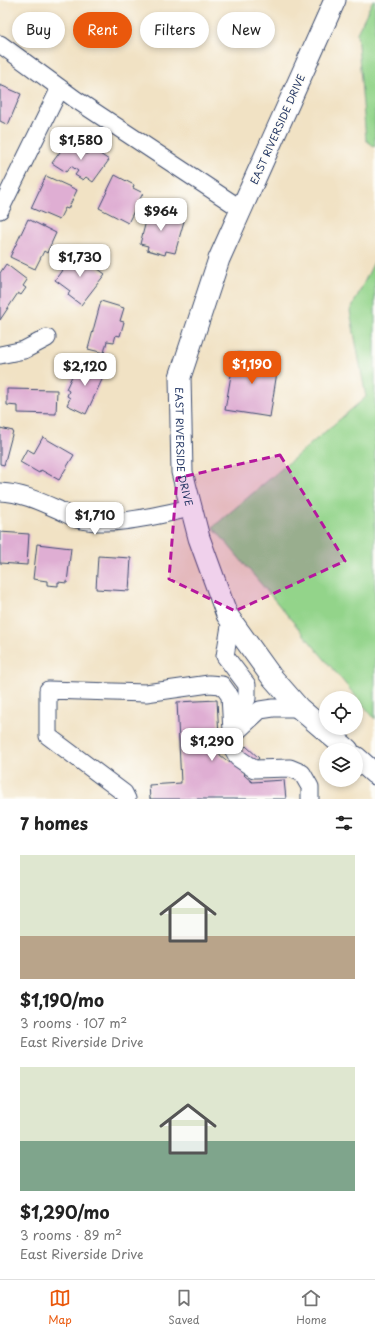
<!DOCTYPE html>
<html lang="en">
<head>
<meta charset="utf-8">
<style>
	body { margin:0; font-family:"Playpen Sans",sans-serif; background:#f2f2f2; color:#222; height:100vh; display:flex; flex-direction:column; font-size:15px; white-space:nowrap }
	* { box-sizing:border-box; margin:0 }
	p { font-size:13px; color:#767676 }
	.icon { flex:none; width:22px; height:22px; fill:none; stroke:currentColor; stroke-width:2; stroke-linecap:round; stroke-linejoin:round }
	.map { position:relative; height:799px; overflow:hidden }
	.panel { display:flex; flex-direction:column; background:#fff; flex:1 }
	.panel>* { flex:none }
	.banner { position:absolute; left:12px; top:12px; width:351px; height:36px; display:flex; gap:8px }
	.tools { position:absolute; left:319px; top:691px; display:grid; gap:8px }
	.tools a { display:grid; place-items:center; width:44px; height:44px; border-radius:50%; background:#fff; box-shadow:0 2px 6px #0003; font-size:20px }
	.price { position:absolute; translate:-50% -34px; padding:0 9px; border-radius:8px; background:#fff; color:#222; font-size:13px; line-height:26px; filter:drop-shadow(0 1px 2px #0008) }
	.price::after { content:''; position:absolute; left:50%; top:24px; width:12px; height:9px; margin-left:-6px; background:inherit; clip-path:polygon(0 0,100% 0,50% 100%) }
	.price.selected { background:#ea580c; color:#fff }
	ul { padding:0; list-style:none }
	li { display:grid; align-content:center; gap:8px; height:212px; padding:0 20px }
	li span { display:grid; place-items:center; height:124px; border-radius:0px; color:#555 }
	li>.icon { margin-inline-start:auto }
	span .icon { width:72px; height:72px; fill:#fffc; stroke-width:1 }
	li b { font-size:17px }
	h2 { display:flex; justify-content:space-between; align-items:center; height:48px; padding:0 20px; font-size:17px }
	.chip { padding:0 14px; border-radius:18px; background:#fff; box-shadow:0 2px 6px #0003; font-size:14px; line-height:36px }
	.chip.selected { background:#ea580c; color:#fff }
	.tab-bar { display:flex; justify-content:space-around; align-items:center; height:56px; border-top:1px solid #e0e0e0; background:#fff; font-size:11px; color:#767676 }
	.tab-bar a { display:grid; justify-items:center; gap:2px }
	.tab-bar .selected { color:#ea580c }
	.map>svg:first-child { display:block }
	.green { fill:#93d48a; stroke:#578274 }
	.building { fill:#dfaed3 }
	.lines { fill:none; stroke-linecap:round; stroke-linejoin:round }
	.minor-casing { stroke:#3b4a6d; stroke-width:19 }
	.major-casing { stroke:#3b4a6d; stroke-width:23 }
	.minor { stroke:#fff; stroke-width:17 }
	.major { stroke:#fff; stroke-width:21 }
	.marked { fill:#b5179e; fill-opacity:0.2; stroke:#b5179e; stroke-width:3; stroke-dasharray:8 5; stroke-linejoin:round }
	.labels { text-anchor:middle; dominant-baseline:central; stroke-width:3; stroke-linejoin:round; paint-order:stroke }
	.street-label { font-size:10px; fill:#1b2f5e; stroke:#fdfcf7 }
</style>
</head>
<body>
<div class="map">
<svg width="375" height="799" viewBox="0 0 375 799">
	<rect width="100%" height="100%" fill="#fdfcf7"/>
	<filter id="ink" filterUnits="userSpaceOnUse"><feTurbulence type="fractalNoise" baseFrequency=".025" numOctaves="2"/><feDisplacementMap in="SourceGraphic" scale="8" xChannelSelector="R" yChannelSelector="G"/><feConvolveMatrix kernelMatrix="1 2 1 2 8 2 1 2 1" color-interpolation-filters="sRGB"/></filter>
	<filter id="wash" filterUnits="userSpaceOnUse"><feTurbulence type="fractalNoise" baseFrequency=".012" numOctaves="4" result="noise"/><feDisplacementMap in="SourceGraphic" scale="16" xChannelSelector="R" yChannelSelector="G"/><feGaussianBlur stdDeviation="0.9" result="paint"/><feColorMatrix in="noise" values="0 0 0 0 0 0 0 0 0 0 0 0 0 0 0 0 0 1.4 0 .05"/><feComposite in="paint" operator="in"/></filter>
	<g filter="url(#wash)">
		<rect width="100%" height="100%" fill="#f1e2c4"/>
		<path class="green" d="M373,0H375V147L366,140L357,33Z
			M375,260V719L213,527L366,397L350,311Z"/>
		<g id="blocks">
			<path class="building" d="M0,85L21,94L8,125L0,121Z
				M70,138L83,146L80,150L87,154L91,148L109,160L93,182L86,177L83,180L75,175L78,171L71,166L66,172L52,163Z
				M115,175L134,185L133,188L143,193L128,223L99,208Z
				M46,176L77,190L68,209L65,208L59,220L31,208Z
				M150,206L172,212L171,218L184,221L175,253L166,251L165,255L147,250L148,246L140,244Z
				M28,219L56,233L47,253L44,251L35,269L10,257Z
				M75,252L105,274L81,305L68,295L70,291L55,280Z
				M6,264L27,280L23,286L26,288L21,295L18,293L0,320V273Z
				M101,301L124,308L120,321L124,322L120,336L116,335L114,342L107,341L104,353L88,349Z
				M235,352L279,359L270,417L225,410Z
				M88,360L107,369L86,414L67,405L70,398L67,396L69,391L66,389L73,374L78,376L80,372L82,373Z
				M7,389L57,390L56,414L18,413V406L7,405Z
				M0,428L13,431L4,465L0,464Z
				M43,437L74,455L59,480L41,470L39,473L20,462L27,449L34,453Z
				M0,532L29,534L27,565L0,563Z
				M37,544L71,548L67,583L58,582V586L47,585V581L33,579Z
				M98,556L131,558L129,591L96,589Z
				M217,700L220,755L230,763L246,746L259,758L244,775L252,782L284,780L286,799H150L149,785L181,783L177,702Z"/>
		</g>
	</g>
	<g filter="url(#ink)">
		<use href="#blocks" fill-opacity="0" stroke="#3b4a6d" stroke-width="1"/>
		<g class="lines">
			<defs>
				<path id="minor" d="M0,44L75,99L241,209
					M0,210L60,88
					M0,355L24,350L47,338
					M0,492C22,493 39,501 59,510C65,513 72,517 78,519C111,528 158,515 191,508
					M231,620L225,656L247,685V699L231,714
					M233,735L260,710L273,708H299
					M127,799L124,793L48,736V690L146,693L209,684L222,685L230,696L233,749L238,758L254,769L290,768L302,773L310,787V799"/>
				<g id="major">
					<path id="s1" d="M335,0L219,259L180,377L182,472L199,538L227,615L271,676L299,708L348,750"/>
					<path d="M356,757L375,774"/>
				</g>
			</defs>
			<use href="#minor" class="minor-casing"/>
			<use href="#major" class="major-casing"/>
			<use href="#minor" class="minor"/>
			<use href="#major" class="major"/>
		</g>
	</g>
	<path class="marked" d="M280,455L345,561L235,611L169,579L177,478Z"/>
	<g class="labels">
		<g class="street-label">
			<text transform="translate(277 129) rotate(-66)">EAST RIVERSIDE DRIVE</text>
			<text stroke="none"><textPath href="#s1" startOffset="478">EAST RIVERSIDE DRIVE</textPath></text>
		</g>
	</g>
</svg>
<div class="tools">
<a><svg class="icon" aria-label="locate" viewBox="0 0 24 24"><circle cx="12" cy="12" r="6"/><path d="M12 2v4M12 18v4M2 12h4M18 12h4"/></svg></a>
<a><svg class="icon" aria-label="layers" viewBox="0 0 24 24"><path d="M12 4l9 5-9 5-9-5zM3 14l9 5 9-5"/></svg></a>
</div>
<b class="price" style="left:81px;top:161px">$1,580</b>
<b class="price" style="left:161px;top:232px">$964</b>
<b class="price" style="left:80px;top:278px">$1,730</b>
<b class="price selected" style="left:252px;top:385px">$1,190</b>
<b class="price" style="left:85px;top:387px">$2,120</b>
<b class="price" style="left:95px;top:536px">$1,710</b>
<b class="price" style="left:212px;top:762px">$1,290</b>
<div class="banner">
<a class="chip">Buy</a>
<a class="chip selected">Rent</a>
<a class="chip">Filters</a>
<a class="chip">New</a>
</div>
</div>
<section class="panel">
<h2>7 homes<svg class="icon" aria-label="filters" viewBox="0 0 24 24"><path d="M4 7h16M4 17h16"/><circle cx="9" cy="7" r="2"/><circle cx="15" cy="17" r="2"/></svg></h2>
<ul>
<li><span style="background:linear-gradient(#dfe7d0 65%,#b9a48a 0)"><svg class="icon" aria-label="home" viewBox="0 0 24 24"><path d="M3 11l9-7 9 7M6 9v11h12V9"/></svg></span><div><b>$1,190/mo</b><p>3 rooms · 107 m²</p><p>East Riverside Drive</p></div></li>
<li><span style="background:linear-gradient(#dfe7d0 60%,#7fa58c 0)"><svg class="icon" aria-label="home" viewBox="0 0 24 24"><path d="M3 11l9-7 9 7M6 9v11h12V9"/></svg></span><div><b>$1,290/mo</b><p>3 rooms · 89 m²</p><p>East Riverside Drive</p></div></li>
</ul>
</section>
<nav class="tab-bar">
<a class="selected"><svg class="icon" aria-label="map" viewBox="0 0 24 24"><path d="M3 6l6-2 6 2 6-2v14l-6 2-6-2-6 2zM9 4v14M15 6v14"/></svg>Map</a>
<a><svg class="icon" aria-label="saved" viewBox="0 0 24 24"><path d="M7 4h10v16l-5-4-5 4z"/></svg>Saved</a>
<a><svg class="icon" aria-label="home" viewBox="0 0 24 24"><path d="M3 11l9-7 9 7M6 9v11h12V9"/></svg>Home</a>
</nav>
</body>
</html>
